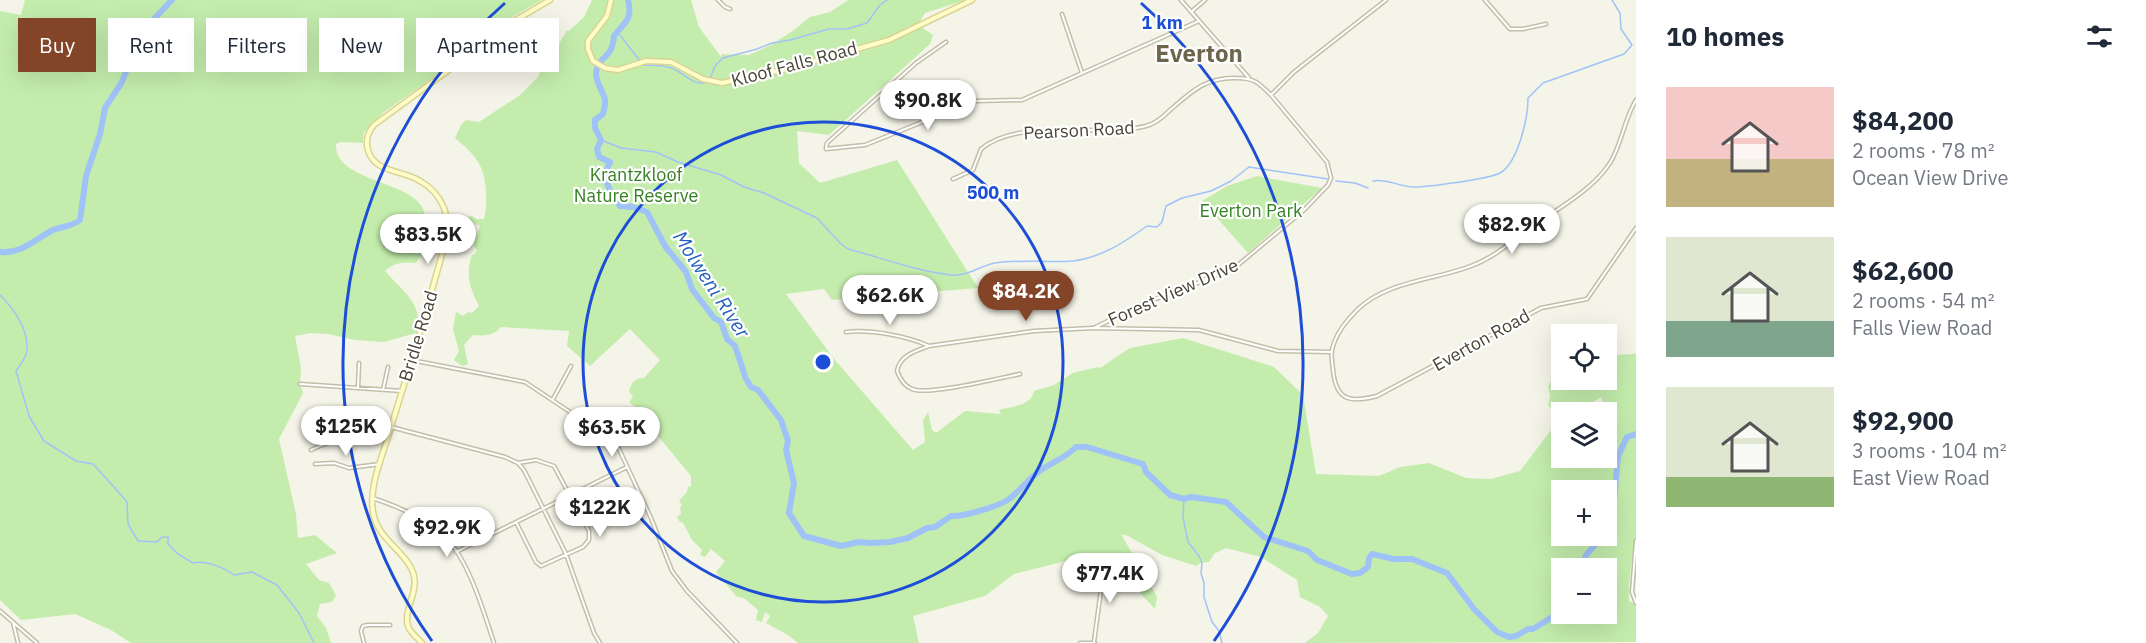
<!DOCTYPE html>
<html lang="en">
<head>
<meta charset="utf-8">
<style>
	body { margin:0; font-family:"IBM Plex Sans",sans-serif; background:#f2f2f3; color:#1f2937; height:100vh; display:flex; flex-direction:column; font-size:22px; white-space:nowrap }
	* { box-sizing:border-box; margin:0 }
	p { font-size:20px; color:#747a83 }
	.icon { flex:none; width:33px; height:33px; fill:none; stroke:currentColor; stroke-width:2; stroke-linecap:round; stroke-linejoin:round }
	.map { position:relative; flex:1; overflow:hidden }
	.drawer { display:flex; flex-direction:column; background:#fff; width:510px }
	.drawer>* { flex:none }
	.top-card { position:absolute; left:18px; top:18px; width:570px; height:54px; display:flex; gap:12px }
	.buttons { position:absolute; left:1551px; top:324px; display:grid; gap:12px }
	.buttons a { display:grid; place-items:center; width:66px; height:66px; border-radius:0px; background:#fff; box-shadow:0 6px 24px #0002; font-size:30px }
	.price { position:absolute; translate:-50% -51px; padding:0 14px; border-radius:21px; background:#fff; color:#222; font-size:20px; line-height:39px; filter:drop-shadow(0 2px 3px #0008) }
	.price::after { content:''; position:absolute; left:50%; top:36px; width:18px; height:14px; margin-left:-9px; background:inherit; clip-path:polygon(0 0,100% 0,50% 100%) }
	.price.selected { background:#844428; color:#fff }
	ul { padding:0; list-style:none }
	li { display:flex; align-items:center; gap:18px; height:150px; padding:0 30px }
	li span { display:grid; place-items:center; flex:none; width:168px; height:120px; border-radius:0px; color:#555 }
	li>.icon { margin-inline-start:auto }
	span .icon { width:72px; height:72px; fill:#fffc; stroke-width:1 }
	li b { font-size:26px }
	h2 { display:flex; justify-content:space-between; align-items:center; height:72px; padding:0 30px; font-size:26px }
	.pill { padding:0 21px; border-radius:0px; background:#fff; box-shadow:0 6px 24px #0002; font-size:21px; line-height:54px }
	.pill.selected { background:#844428; color:#fff }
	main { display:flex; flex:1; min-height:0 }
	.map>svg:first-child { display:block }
	.green { fill:#c4edad; fill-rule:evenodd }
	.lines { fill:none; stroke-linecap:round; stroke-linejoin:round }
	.stream { stroke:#a0c3f7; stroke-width:1.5 }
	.river { stroke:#a0c3f7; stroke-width:6 }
	.street-casing { stroke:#c2bea9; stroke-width:5 }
	.secondary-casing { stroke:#d9d494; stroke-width:7 }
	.street { stroke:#fff; stroke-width:2 }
	.secondary { stroke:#fffcc8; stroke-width:4 }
	.ring { fill:none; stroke:#1d4ed8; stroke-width:3 }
	.labels { text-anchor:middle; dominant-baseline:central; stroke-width:4.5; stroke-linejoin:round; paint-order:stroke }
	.street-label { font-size:18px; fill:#494536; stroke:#fff }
	.park-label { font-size:18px; fill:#358123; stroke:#fff }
	.water-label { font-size:20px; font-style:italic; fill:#2561c0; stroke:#fff }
	.district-label { font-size:24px; font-weight:bold; fill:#6d664c; stroke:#fff }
	.centre { fill:#1d4ed8; stroke:#fff; stroke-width:3 }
	.ring-label { font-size:18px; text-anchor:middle; font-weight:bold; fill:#1d4ed8; stroke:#fff; stroke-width:4.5; stroke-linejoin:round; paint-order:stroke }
</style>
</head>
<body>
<main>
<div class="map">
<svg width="1636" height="643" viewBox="0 0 1636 643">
	<rect width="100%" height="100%" fill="#f5f4e8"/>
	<path class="green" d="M25,0H542L495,27L476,41L447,68L384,112L364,132L363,143L341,142L336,144C334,179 402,181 419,203C424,208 426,218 427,224C429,238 423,252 416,263C404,262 395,262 385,271C402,291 425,304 416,333L384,342L355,340L329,334L311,333L295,336L301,368L300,384L303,393L279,439L296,514L298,538L315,535L337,553L306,564L319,580L329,583L336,595L332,602L320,604L317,616L326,628L331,643H131L111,630L75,614L21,620L0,600V11L21,15Z
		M592,0H691L699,27L721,57V54L749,55L771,45L794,30L810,17L830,12L848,0H966L925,13L920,21L923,28L933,35L930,44L829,135L797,131L799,163L820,183L897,160L978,288L832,300L824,289L786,294L835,360L913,450L925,442L923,420L928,412L932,430L936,433L965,411L1001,414L999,410C1013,406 1031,406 1034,391L1054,385L1073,373L1098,367L1100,368L1130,348L1183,338L1274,367L1303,395L1316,474L1379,476L1400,467L1429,463L1466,478L1491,479L1520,471L1561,417L1562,458H1606L1607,416L1609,415L1601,397L1579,412H1562L1561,415H1556L1548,405L1550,396L1548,386L1552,379L1556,386L1561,384L1562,380H1569V383L1572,380H1606L1607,366L1611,356C1620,353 1628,356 1636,353V550L1633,552L1629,584V601L1636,605V642L1305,643L1318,633L1328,616L1320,607L1300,597L1297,580L1261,557L1226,548L1214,554L1209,562L1200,563L1196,566L1162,555L1128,536L1121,534L1157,597L1155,609L1110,561L1089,555L1014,574L985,596L913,616L919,643H798L788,635L766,623L770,616L765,612L762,622L756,620L758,610L745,599L736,596L716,572L725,561L711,549L705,557L700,555L702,550L692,540L683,523L679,521L677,516L681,514L680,507L682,505L679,501L687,492L688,487L691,486V476L649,425L643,413L629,402L633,397L629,391C632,383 634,378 644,378L660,360L630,329L590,366L567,346L569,331L501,327C493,336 484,336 473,335L464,345L468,364L462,366L454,360L459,351L453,329L456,312L463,316L468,312L472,313L479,306C470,289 465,274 472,255L475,254L477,250L474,247C473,239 478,234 480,226L477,224L472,225L470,234L467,233V229H464L467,217L472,216L476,219H484C488,203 487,176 478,162C473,153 463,145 455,138L461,125L466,120L479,122L520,95L538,77L550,47L558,46L567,30L569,31L584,17ZM1562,490H1606V536H1562ZM1562,568H1606V614H1562Z
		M1257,176L1322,188L1248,253L1202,201L1227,186Z"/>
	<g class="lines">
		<path class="stream" d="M620,35L643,65C650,65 660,65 668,67C683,70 691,87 707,82
			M710,79L715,66L723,58L757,49L772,43L790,40L829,29H847L867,23L880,5L887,0
			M601,140L621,148L656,152L678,162L721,175L744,187L764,193L817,218L840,243L848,249C882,258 916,271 951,275C967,277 979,266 995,263C1023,259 1046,263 1073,261C1100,258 1125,242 1147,226L1157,227L1162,222L1166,206L1182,198L1211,191L1231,181L1249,167L1328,179
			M1336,181L1355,183L1368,188
			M1373,181C1386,178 1400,187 1414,187C1428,187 1489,179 1500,173C1518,163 1528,118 1528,98L1543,83L1624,54L1632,45L1621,29L1620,13L1612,0
			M0,295C14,309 28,329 27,350C27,357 20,365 16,371L29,416L44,441L76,461L93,464L114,487L127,502L128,524L138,541L157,542L162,537H168V544L178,554L193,563C206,560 223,567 234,575L252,572L277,585L299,613L314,643
			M1184,499L1183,517L1188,542L1199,556L1202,563L1201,573L1204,583V597L1212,622L1219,631L1222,643"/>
		<path class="river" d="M628,0C633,19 625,22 614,36C612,59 602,54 597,68C593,79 603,90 605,100C606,104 604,109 603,114L595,120V128L601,140L597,149L599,157L610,162C600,179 610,191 620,206L633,207L647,212L665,246L686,272L692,289L714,318L721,322L727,339L735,346L746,379L751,387L758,390L781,420L788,441L786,450L794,483L789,513L804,536L841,546L859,542L870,543L890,542L908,538L927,528L935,527L951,516C962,517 1000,506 1009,499C1020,491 1029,478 1041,470C1053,462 1065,458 1076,447H1087L1143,464L1146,472L1170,495L1184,499L1191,497L1226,502L1264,537L1308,551L1317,560L1352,574L1360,573L1368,567L1369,558L1372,554L1394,559H1412L1447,573L1474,609L1497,632L1509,637L1516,636L1528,629H1533L1557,614L1562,602
			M0,252C22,254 35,239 53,230C63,226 71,227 80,220L86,176L100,134L105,108L122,82L137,43L152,21L172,0
			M1606,528L1613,514L1618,456L1627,437L1636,434
			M1582,568L1586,555L1603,536"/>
		<defs>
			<path id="street" d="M718,0L725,7L730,9
				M1181,0L1249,78
				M1485,0L1510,29H1523L1546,24
				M1191,12L1205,0
				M1062,14L1082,73
				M946,42L916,63L827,143L826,149L865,145L975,101L1022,100L1199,21
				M1636,100C1624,119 1622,144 1610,163C1593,190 1554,211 1529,229C1510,243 1493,258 1471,266C1435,280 1386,281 1357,310C1348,319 1338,331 1334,343C1330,352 1332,361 1333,370C1336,401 1350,403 1377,396L1541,308L1587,299L1636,228
				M953,179L973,170L981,149C1019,117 1098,138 1146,126C1155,124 1162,118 1169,111C1190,93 1205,77 1236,78C1254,78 1258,82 1271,95L1294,72L1386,0
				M1094,328L1148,301L1175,293L1238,265L1304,210L1328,185L1331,178L1327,162L1271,95
				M846,332C870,329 907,336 929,346
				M411,360L525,382L609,438L619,449L651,518L672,571L687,591L737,643
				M1020,374C1000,378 927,396 912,389C904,386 900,379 897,371C900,355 916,351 929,346L1034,331L1093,328L1199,330L1278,351L1331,352
				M300,384L402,391
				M358,388L359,363
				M383,390L388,367
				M553,399L571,366
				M391,427L505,457L518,463L524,470L566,554L594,633L600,643
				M311,450C336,437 361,437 388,436
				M315,464L334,463L349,468L380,464
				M372,498C389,503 427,519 439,530C468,556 482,607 494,643
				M516,522L536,562L541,566L583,547L589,540V531L554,466L536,460L518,463
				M1636,541L1632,592L1636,603
				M456,552L627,467
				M0,611L37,643
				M13,622L18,643
				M1094,642L1102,582L1099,581
				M364,643L361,631L363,626L368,625H390
				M1080,643H1095"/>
			<path id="secondary" d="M611,0L607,16L588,41V49L593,61L605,68L618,70L646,61L671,62L703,79L722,83L782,70L889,40L972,0
				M422,643C418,638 410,633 408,626C403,611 418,593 414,576C409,553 377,540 373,512C369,487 381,460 388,437C404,384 421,332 435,279C441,257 452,230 444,208C439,196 431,187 420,181C403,170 374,173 368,150C365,140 368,132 374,125L449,70L497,31L550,0"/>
		</defs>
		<use href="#street" class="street-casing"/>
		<use href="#secondary" class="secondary-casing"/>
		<use href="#street" class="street"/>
		<use href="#secondary" class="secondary"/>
	</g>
	<g class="ring">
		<circle cx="823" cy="362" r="240"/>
		<path d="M432 641A480 480 0 0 1 505 3M1141 3A480 480 0 0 1 1214 641"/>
	</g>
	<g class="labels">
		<g class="street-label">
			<text transform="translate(794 64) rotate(-15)">Kloof Falls Road</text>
			<text transform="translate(1079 130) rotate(-3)">Pearson Road</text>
			<text transform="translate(1173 292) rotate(-24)">Forest View Drive</text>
			<text transform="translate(418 336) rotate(-73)">Bridle Road</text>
			<text transform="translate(1481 340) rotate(-29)">Everton Road</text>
		</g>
		<g class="park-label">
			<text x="636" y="174">Krantzkloof<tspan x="636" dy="21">Nature Reserve</tspan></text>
			<text x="1251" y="210">Everton Park</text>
		</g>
		<g class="water-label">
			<text transform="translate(712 284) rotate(57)">Molweni River</text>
		</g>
		<g class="district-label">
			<text x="1199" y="53">Everton</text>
		</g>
	</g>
	<circle cx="823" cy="362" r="9" class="centre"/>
	<g class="ring-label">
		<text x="1162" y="29">1 km</text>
		<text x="993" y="199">500 m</text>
	</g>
</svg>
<div class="buttons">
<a><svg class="icon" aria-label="locate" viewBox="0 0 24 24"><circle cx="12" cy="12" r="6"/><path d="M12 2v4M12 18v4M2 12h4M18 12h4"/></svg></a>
<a><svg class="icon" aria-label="layers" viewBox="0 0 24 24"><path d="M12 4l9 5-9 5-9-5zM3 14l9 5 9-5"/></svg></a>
<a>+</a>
<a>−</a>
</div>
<b class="price" style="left:928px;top:131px">$90.8K</b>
<b class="price" style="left:1512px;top:255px">$82.9K</b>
<b class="price" style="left:428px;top:265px">$83.5K</b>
<b class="price selected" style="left:1026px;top:322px">$84.2K</b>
<b class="price" style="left:890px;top:326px">$62.6K</b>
<b class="price" style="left:346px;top:457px">$125K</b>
<b class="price" style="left:612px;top:458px">$63.5K</b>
<b class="price" style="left:600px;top:538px">$122K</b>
<b class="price" style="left:447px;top:558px">$92.9K</b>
<b class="price" style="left:1110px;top:604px">$77.4K</b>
<div class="top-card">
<a class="pill selected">Buy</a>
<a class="pill">Rent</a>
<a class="pill">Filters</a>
<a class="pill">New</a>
<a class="pill">Apartment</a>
</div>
</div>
<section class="drawer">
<h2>10 homes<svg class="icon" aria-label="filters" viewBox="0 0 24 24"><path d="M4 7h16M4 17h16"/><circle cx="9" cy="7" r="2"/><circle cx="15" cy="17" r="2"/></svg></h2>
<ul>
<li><span style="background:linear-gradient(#f6c9c9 60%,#c2b280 0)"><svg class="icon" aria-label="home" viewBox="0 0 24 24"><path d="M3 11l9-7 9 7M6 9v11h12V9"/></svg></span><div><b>$84,200</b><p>2 rooms · 78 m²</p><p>Ocean View Drive</p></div></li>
<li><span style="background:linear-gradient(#dfe7d0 70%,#7fa58c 0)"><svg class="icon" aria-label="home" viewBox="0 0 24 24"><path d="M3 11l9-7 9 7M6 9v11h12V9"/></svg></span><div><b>$62,600</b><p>2 rooms · 54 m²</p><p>Falls View Road</p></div></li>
<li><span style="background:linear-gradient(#dfe7d0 75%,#8fb573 0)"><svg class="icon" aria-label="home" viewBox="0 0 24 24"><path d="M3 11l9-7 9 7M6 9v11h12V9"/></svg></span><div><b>$92,900</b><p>3 rooms · 104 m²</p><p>East View Road</p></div></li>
</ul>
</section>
</main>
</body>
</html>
